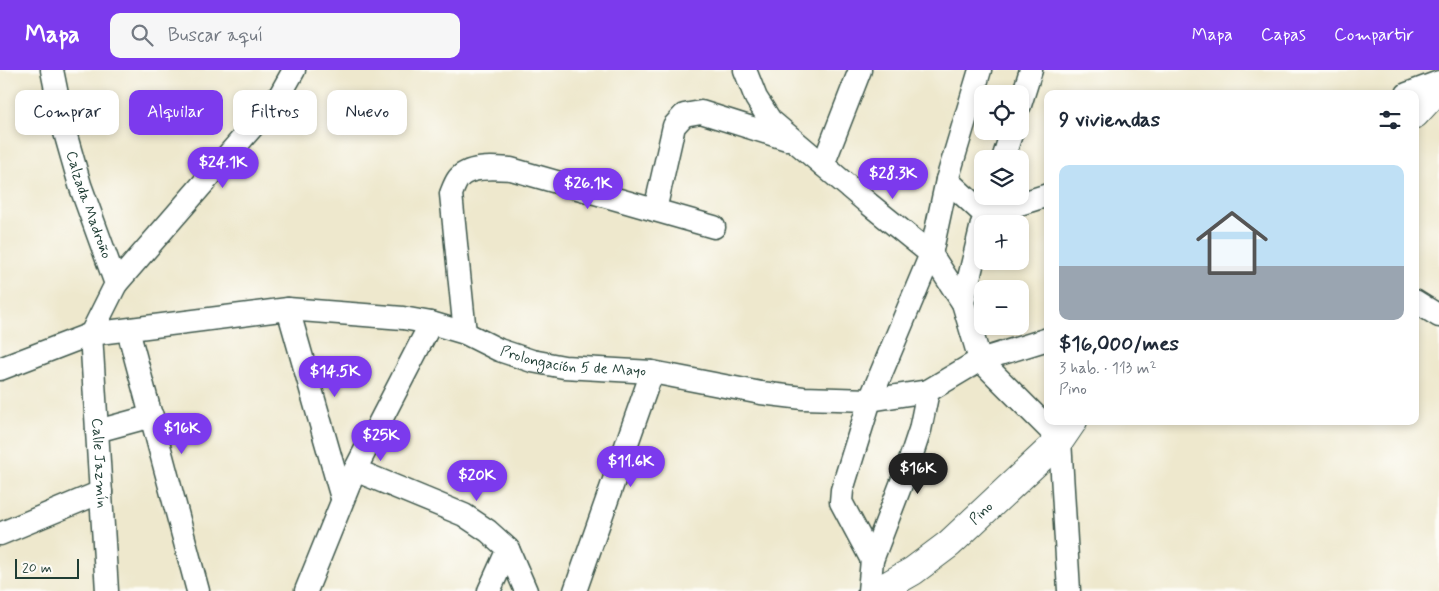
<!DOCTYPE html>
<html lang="es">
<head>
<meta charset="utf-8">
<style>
	body { margin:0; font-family:Mynerve,sans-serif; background:#f6f6f7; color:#1f2937; height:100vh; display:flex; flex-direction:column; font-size:19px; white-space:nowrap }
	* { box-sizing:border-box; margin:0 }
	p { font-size:16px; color:#747a83 }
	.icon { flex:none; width:28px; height:28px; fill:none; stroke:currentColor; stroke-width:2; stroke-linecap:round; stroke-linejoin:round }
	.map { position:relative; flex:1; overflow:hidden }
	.drawer { position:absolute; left:1044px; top:20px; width:375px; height:335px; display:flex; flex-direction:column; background:#fff; border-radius:10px; box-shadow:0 2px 8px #0003 }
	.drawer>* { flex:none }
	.top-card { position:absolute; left:15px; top:20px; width:475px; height:45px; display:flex; gap:10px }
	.controls { position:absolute; left:974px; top:15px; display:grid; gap:10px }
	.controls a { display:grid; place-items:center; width:55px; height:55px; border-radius:10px; background:#fff; box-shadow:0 2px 8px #0003; font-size:25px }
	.scale { position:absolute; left:15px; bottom:12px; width:64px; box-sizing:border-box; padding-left:5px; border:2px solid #1f3d34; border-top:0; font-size:14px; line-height:18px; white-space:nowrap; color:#1f3d34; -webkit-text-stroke:4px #fdfcf7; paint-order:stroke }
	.price { position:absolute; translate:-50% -42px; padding:0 11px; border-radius:18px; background:#7c3aed; color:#fff; font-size:16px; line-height:32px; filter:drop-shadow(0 1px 2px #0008) }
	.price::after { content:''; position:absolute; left:50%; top:30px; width:15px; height:11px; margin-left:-8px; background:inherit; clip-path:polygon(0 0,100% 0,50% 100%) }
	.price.on { background:#222; color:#fff }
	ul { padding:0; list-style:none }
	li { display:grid; align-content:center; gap:10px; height:265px; padding:0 15px }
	li span { display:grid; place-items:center; height:155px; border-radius:10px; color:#555 }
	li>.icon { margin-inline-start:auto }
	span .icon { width:90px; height:90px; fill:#fffc; stroke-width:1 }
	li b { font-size:21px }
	h2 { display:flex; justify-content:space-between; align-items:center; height:60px; padding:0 15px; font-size:21px }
	.chip { padding:0 18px; border-radius:10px; background:#fff; box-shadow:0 2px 8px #0003; font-size:18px; line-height:45px }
	.chip.on { background:#7c3aed; color:#fff }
	header { display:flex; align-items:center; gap:30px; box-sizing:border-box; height:70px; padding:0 25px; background:#7c3aed; color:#fff }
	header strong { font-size:24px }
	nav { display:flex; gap:28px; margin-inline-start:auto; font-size:18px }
	.search { width:350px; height:45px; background:#f6f6f7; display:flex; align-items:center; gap:12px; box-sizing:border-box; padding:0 18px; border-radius:10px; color:#747a83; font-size:19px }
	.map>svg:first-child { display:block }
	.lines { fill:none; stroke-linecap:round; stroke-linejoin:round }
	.minor-casing { stroke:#3e574b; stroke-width:25 }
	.tertiary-casing { stroke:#3e574b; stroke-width:30 }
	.minor { stroke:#fff; stroke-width:22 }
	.tertiary { stroke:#fff; stroke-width:28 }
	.labels { text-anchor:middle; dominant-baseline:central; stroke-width:4.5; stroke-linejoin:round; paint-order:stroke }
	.street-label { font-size:15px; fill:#1f3d34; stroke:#fdfcf7 }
</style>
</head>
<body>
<header>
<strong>Mapa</strong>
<div class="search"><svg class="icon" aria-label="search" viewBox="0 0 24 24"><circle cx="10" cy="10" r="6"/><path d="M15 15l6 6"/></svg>Buscar aquí</div>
<nav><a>Mapa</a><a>Capas</a><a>Compartir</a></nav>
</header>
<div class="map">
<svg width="1439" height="521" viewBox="0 0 1439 521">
	<rect width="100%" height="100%" fill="#fdfcf7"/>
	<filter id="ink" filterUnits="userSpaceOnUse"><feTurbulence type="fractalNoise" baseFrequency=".02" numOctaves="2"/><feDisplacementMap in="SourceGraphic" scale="10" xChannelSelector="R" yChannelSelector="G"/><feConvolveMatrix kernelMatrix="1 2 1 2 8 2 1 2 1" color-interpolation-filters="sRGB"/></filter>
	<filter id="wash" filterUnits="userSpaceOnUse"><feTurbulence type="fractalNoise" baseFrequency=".0096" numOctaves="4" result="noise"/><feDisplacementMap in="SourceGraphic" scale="20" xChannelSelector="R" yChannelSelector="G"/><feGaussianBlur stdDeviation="1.12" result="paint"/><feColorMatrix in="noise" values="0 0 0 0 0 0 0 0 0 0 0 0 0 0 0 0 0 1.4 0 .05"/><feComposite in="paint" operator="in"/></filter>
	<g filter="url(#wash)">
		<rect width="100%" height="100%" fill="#eee8cd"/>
	</g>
	<g filter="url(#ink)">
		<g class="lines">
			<defs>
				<g id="minor">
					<path id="s1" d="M52,0L64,59L80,115L116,214L91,264L107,521"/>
					<path d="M745,0L756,28L770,50L869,134L931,184L963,233L980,290L1060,370L1069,521"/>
					<path d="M1407,24L1439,12"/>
					<path d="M1020,35L1031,0"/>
					<path d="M1003,89L1012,61"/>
					<path d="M823,95L860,0"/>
					<path d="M947,110L985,145L1048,125"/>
					<path d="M655,140L674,56L684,45L701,42L787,69"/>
					<path d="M116,214L280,25L294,0"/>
					<path d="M1415,231L1439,246"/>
					<path d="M963,233L982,154"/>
					<path d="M288,239L342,428"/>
					<path d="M128,260L198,521"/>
					<path d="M465,263L451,124C453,119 455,113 458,109C468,95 496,98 511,99L714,157"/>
					<path id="s2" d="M0,299L91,264L288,239L403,248L431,253L465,263L499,280L532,291L564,297L652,302L761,323L803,328L870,330L928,321L980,290L1048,269"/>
					<path d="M97,361L152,346"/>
					<path d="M355,400L464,445L488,461L508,479L489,521"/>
					<path d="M0,464L101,422"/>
					<path d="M508,479L526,521"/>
					<path d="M872,490L841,432L842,420L870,330L931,184L947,110L980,0"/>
					<path d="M306,521L355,400L431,253"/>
					<path d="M575,521L652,302"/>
					<path d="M869,521L872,490L908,396L920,360L928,321"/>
				</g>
				<g id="tertiary">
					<path d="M1415,44L1439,18"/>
					<path id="s3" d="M878,521L913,501L949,474L1060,370L1073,351"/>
				</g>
			</defs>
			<use href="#minor" class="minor-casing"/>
			<use href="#tertiary" class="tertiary-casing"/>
			<use href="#minor" class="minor"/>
			<use href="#tertiary" class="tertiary"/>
		</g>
	</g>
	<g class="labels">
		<g class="street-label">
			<text stroke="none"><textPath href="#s1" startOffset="140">Calzada Madroño</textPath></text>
			<text stroke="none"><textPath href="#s2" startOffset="589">Prolongación 5 de Mayo</textPath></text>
			<text stroke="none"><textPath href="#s1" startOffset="409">Calle Jazmín</textPath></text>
			<text stroke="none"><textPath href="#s3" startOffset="130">Pino</textPath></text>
		</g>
	</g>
</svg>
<div class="controls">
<a><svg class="icon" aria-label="locate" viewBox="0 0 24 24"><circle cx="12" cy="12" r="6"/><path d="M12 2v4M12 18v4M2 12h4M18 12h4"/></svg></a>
<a><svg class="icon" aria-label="layers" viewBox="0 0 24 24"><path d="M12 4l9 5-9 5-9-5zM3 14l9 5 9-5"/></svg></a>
<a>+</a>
<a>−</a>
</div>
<div class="scale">20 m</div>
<b class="price" style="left:223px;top:119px">$24.1K</b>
<b class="price" style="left:893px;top:130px">$28.3K</b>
<b class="price" style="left:588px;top:140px">$26.1K</b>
<b class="price" style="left:335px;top:328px">$14.5K</b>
<b class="price" style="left:182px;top:385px">$16K</b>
<b class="price" style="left:381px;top:392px">$25K</b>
<b class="price" style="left:631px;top:418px">$11.6K</b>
<b class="price on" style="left:918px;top:425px">$16K</b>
<b class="price" style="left:477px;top:432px">$20K</b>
<div class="top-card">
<a class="chip">Comprar</a>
<a class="chip on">Alquilar</a>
<a class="chip">Filtros</a>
<a class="chip">Nuevo</a>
</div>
<section class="drawer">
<h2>9 viviendas<svg class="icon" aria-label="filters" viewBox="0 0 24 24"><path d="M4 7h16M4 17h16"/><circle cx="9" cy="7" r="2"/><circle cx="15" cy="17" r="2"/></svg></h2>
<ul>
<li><span style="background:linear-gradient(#bfe0f5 65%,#9aa5b1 0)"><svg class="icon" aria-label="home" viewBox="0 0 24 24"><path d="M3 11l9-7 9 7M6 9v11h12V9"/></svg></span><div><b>$16,000/mes</b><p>3 hab. · 113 m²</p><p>Pino</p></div></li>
</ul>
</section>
</div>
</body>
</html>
